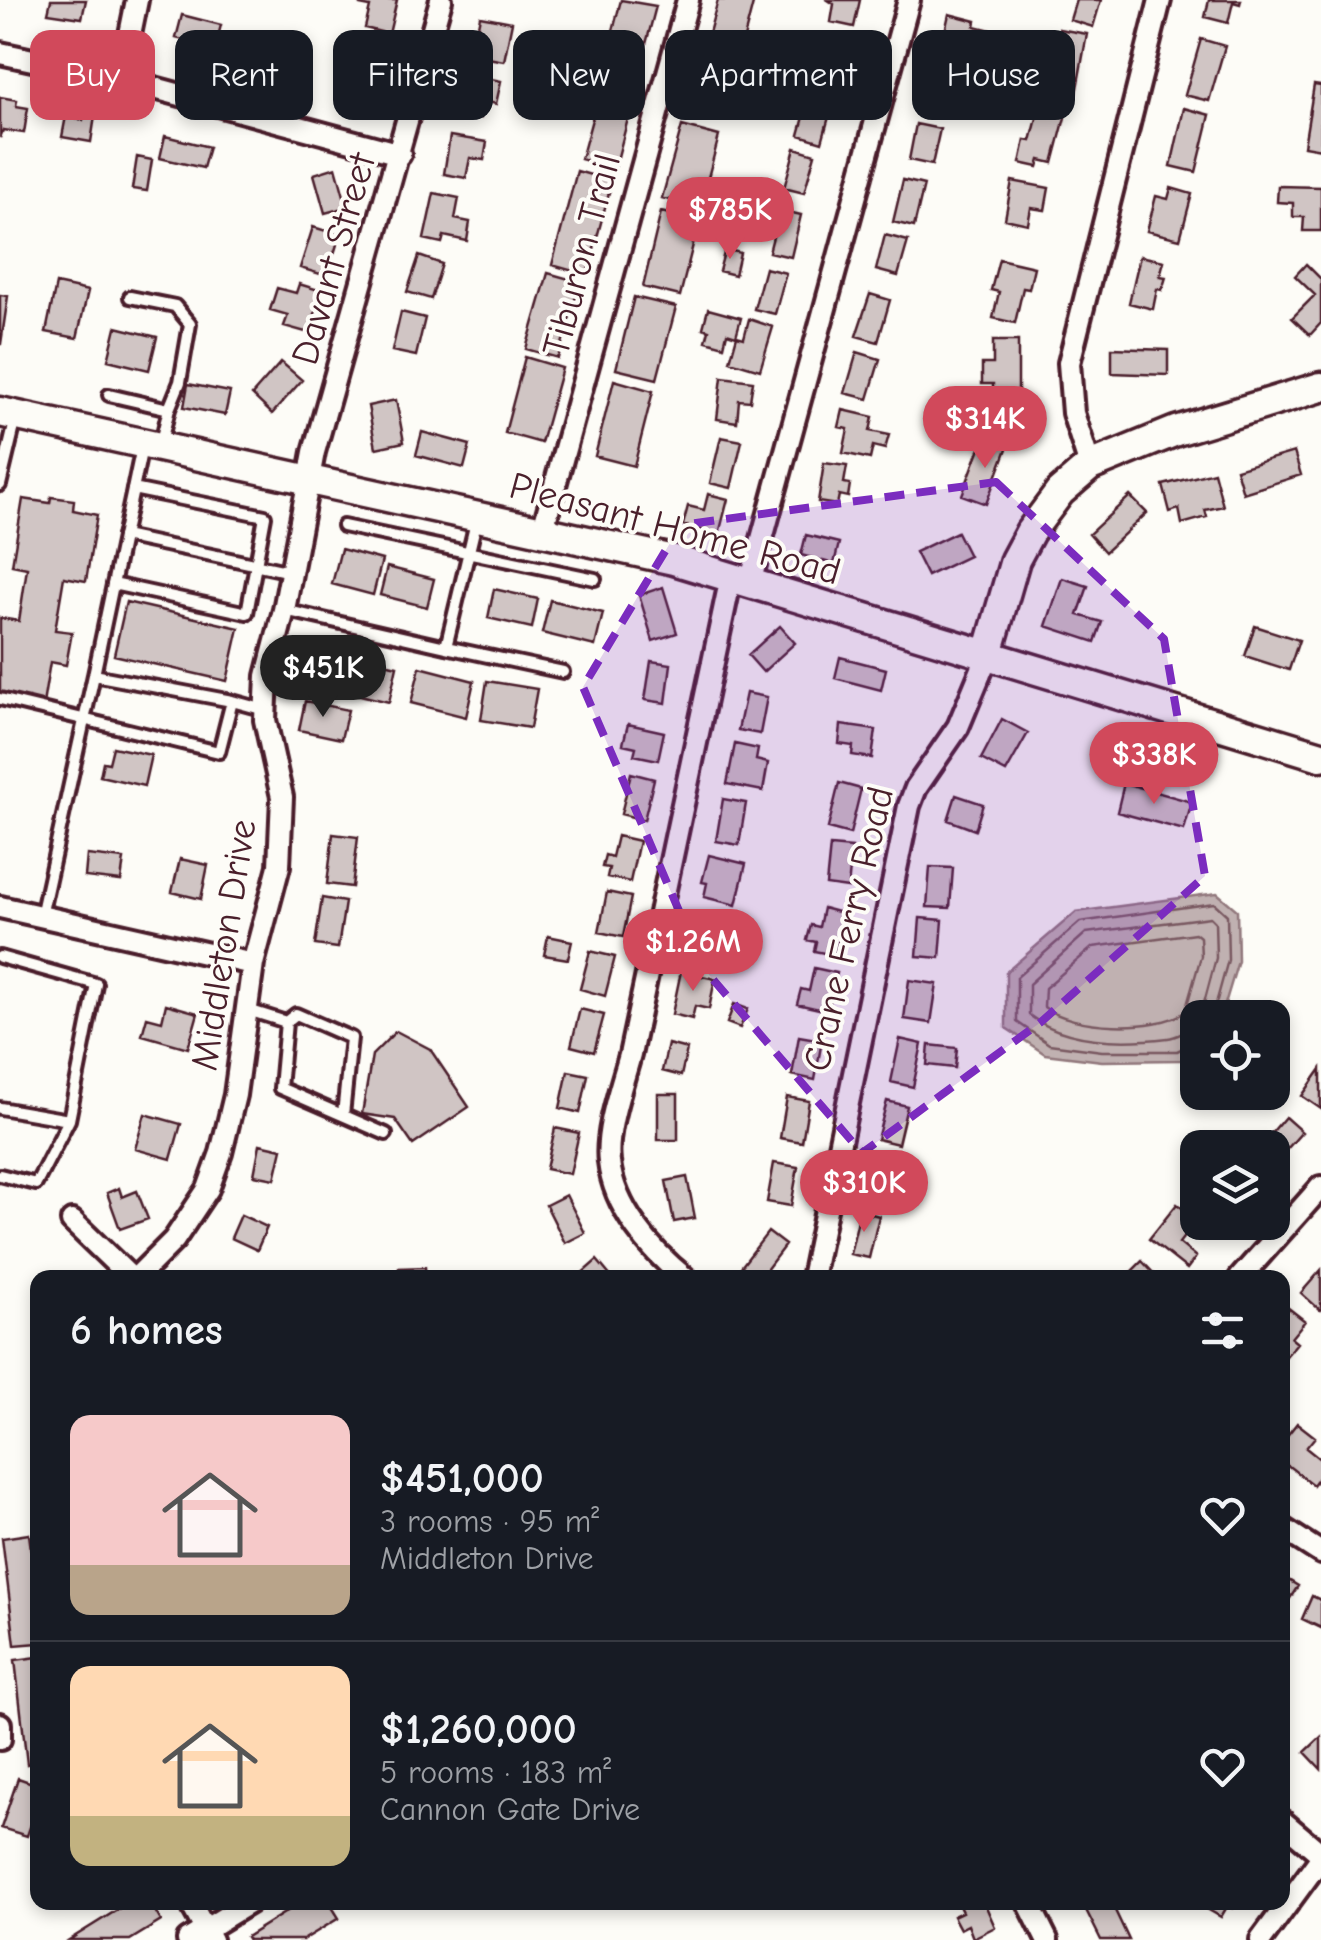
<!DOCTYPE html>
<html lang="en">
<head>
<meta charset="utf-8">
<style>
	body { margin:0; font-family:"Comic Neue",sans-serif; background:#20242c; color:#f1f3f6; height:100vh; display:flex; flex-direction:column; font-size:38px; white-space:nowrap }
	* { box-sizing:border-box; margin:0 }
	p { font-size:32px; color:#9ea1a6 }
	.icon { flex:none; width:55px; height:55px; fill:none; stroke:currentColor; stroke-width:2; stroke-linecap:round; stroke-linejoin:round }
	.map { position:relative; flex:1; overflow:hidden }
	.drawer { position:absolute; left:30px; top:1270px; width:1260px; height:640px; display:flex; flex-direction:column; background:#171b24; border-radius:20px; box-shadow:0 5px 15px #0003 }
	.drawer>* { flex:none }
	.guide { position:absolute; left:30px; top:30px; width:1262px; height:90px; display:flex; gap:20px }
	.fabs { position:absolute; left:1180px; top:1000px; display:grid; gap:20px }
	.fabs a { display:grid; place-items:center; width:110px; height:110px; border-radius:20px; background:#171b24; box-shadow:0 5px 15px #0003; font-size:50px }
	.price { position:absolute; translate:-50% -85px; padding:0 22px; border-radius:35px; background:#d1495b; color:#fff; font-size:32px; line-height:65px; filter:drop-shadow(0 2px 5px #0008) }
	.price::after { content:''; position:absolute; left:50%; top:60px; width:30px; height:22px; margin-left:-15px; background:inherit; clip-path:polygon(0 0,100% 0,50% 100%) }
	.price.current { background:#222; color:#fff }
	ul { padding:0; list-style:none }
	li { display:flex; align-items:center; gap:30px; height:250px; padding:0 40px }
	li+li { border-top:2px solid #363941 }
	li span { display:grid; place-items:center; flex:none; width:280px; height:200px; border-radius:20px; color:#555 }
	li>.icon { margin-inline-start:auto }
	span .icon { width:120px; height:120px; fill:#fffc; stroke-width:1 }
	li b { font-size:42px }
	h2 { display:flex; justify-content:space-between; align-items:center; height:120px; padding:0 40px; font-size:42px }
	.tag { padding:0 35px; border-radius:20px; background:#171b24; box-shadow:0 5px 15px #0003; font-size:35px; line-height:90px }
	.tag.current { background:#d1495b; color:#fff }
	.map>svg:first-child { display:block }
	.water { fill:#c0b1b1; stroke:#91777b; stroke-width:2.5 }
	.lines { fill:none; stroke-linecap:round; stroke-linejoin:round }
	.shore { stroke:#795961; stroke-width:2.5 }
	.building { fill:#d0c5c4; stroke:#4a1f2b; stroke-width:2.5 }
	.lane-casing { stroke:#4a1f2b; stroke-width:18 }
	.street-casing { stroke:#4a1f2b; stroke-width:28 }
	.secondary-casing { stroke:#4a1f2b; stroke-width:35 }
	.lane { stroke:#fdfcf7; stroke-width:10 }
	.street { stroke:#fdfcf7; stroke-width:20 }
	.secondary { stroke:#fdfcf7; stroke-width:28 }
	.marked { fill:#7b2cbf; fill-opacity:0.2; stroke:#7b2cbf; stroke-width:8; stroke-dasharray:20 12; stroke-linejoin:round }
	.labels { text-anchor:middle; dominant-baseline:central; stroke-width:8; stroke-linejoin:round; paint-order:stroke }
	.street-label { font-size:38px; fill:#4a1f2b; stroke:#fdfcf7 }
</style>
</head>
<body>
<div class="map">
<svg width="1321" height="1940" viewBox="0 0 1321 1940">
	<rect width="100%" height="100%" fill="#fdfcf7"/>
	<filter id="ink" filterUnits="userSpaceOnUse"><feTurbulence type="fractalNoise" baseFrequency=".01" numOctaves="2"/><feDisplacementMap in="SourceGraphic" scale="20" xChannelSelector="R" yChannelSelector="G"/><feConvolveMatrix kernelMatrix="1 2 1 2 8 2 1 2 1" color-interpolation-filters="sRGB"/></filter>
	<g filter="url(#ink)">
		<path class="water" d="M1217,893L1237,910L1238,961L1221,1017L1198,1018L1197,1048L1181,1060L1102,1061L1045,1054L1006,1028V972L1076,912Z"/>
		<g class="lines">
			<path class="shore" d="M1195,933L1200,937L1201,956L1185,1012C1157,1032 1071,1029 1044,1007L1045,988L1093,947Z
				M1198,1028C1186,1029 1179,1037 1168,1038C1124,1043 1065,1043 1029,1015V984L1086,933L1210,917L1215,922L1216,958L1200,1018
				M1198,1041L1177,1051H1102L1049,1044L1017,1022V977L1080,922L1214,903L1227,915L1228,960L1212,1018"/>
		</g>
		<path class="building" d="M51,0H86L82,18L48,13Z
			M361,0H397L389,34L365,28L370,7L360,5Z
			M621,0L656,6L636,82L602,73Z
			M718,0H754L743,42L709,33Z
			M828,0H860L854,27L831,22L834,4Z
			M1076,0H1101L1093,27L1070,20Z
			M1209,0H1241L1240,4L1233,2L1228,23L1205,17Z
			M949,14L976,21L975,26L991,30L987,48L967,43L965,54L941,49Z
			M182,15L221,25L215,48L176,38Z
			M480,16L512,22L504,61L472,55Z
			M1059,29L1087,34L1076,94L1034,85L1044,31L1058,34Z
			M1201,39L1225,46L1209,101L1185,95Z
			M823,42L848,51L837,83L811,74Z
			M564,48L578,50L574,84L547,81L549,64L562,65Z
			M357,52L361,61L376,54L388,79L348,98L336,73L343,70L339,60Z
			M933,65L958,68L953,104L928,101Z
			M466,74L501,81L496,104L484,101L481,118L457,113Z
			M602,83L635,92L615,168L581,159Z
			M1314,85L1321,86V149L1304,146Z
			M812,88L835,95L822,142L799,135Z
			M0,97L17,100L16,106L28,108L24,133L3,130L0,138Z
			M1042,99L1068,106L1053,163L1040,160L1038,167L1020,163L1025,140L1031,141Z
			M1184,108L1210,115L1196,172L1171,166Z
			M84,114L95,116L91,142L62,137L66,116L83,120Z
			M916,124L940,129L932,165L909,160Z
			M682,126L719,136L700,208L662,198Z
			M165,136L209,147L203,168L160,158Z
			M450,136L487,142L484,160L470,158L466,178L444,174Z
			M795,148L815,154L804,193L784,188Z
			M137,157L152,160L147,191L132,189Z
			M336,167L347,207L325,213L314,174Z
			M577,171L612,181L587,275L552,265Z
			M903,180L924,185L914,227L893,222Z
			M1012,181L1049,188L1045,210L1031,208L1028,224L1005,219Z
			M1278,186L1321,187V231H1303L1304,217H1293V203L1277,202Z
			M1171,188L1192,194L1180,239L1147,231L1156,196L1168,199Z
			M434,193L459,198L455,219L470,222L467,241L444,236L442,243L424,239Z
			M780,210L801,215L791,257L769,252Z
			M661,212L699,221L680,296L643,287Z
			M313,227L340,235L327,276L300,268Z
			M885,235L908,241L898,276L876,270Z
			M725,249L740,253L735,275L719,271Z
			M419,256L442,264L431,299L407,292Z
			M1140,256L1164,261L1160,276L1166,277L1162,290L1157,289L1153,309L1129,303Z
			M999,259L1034,267L1029,289L1023,288L1015,323L993,318L999,292L991,290Z
			M1306,264L1321,279V323L1310,335L1292,318L1315,295L1295,276Z
			M765,268L786,273L775,314L754,309Z
			M548,273L580,282L558,358L526,349Z
			M56,284L88,291L77,338L46,332Z
			M299,284L322,291L309,333L284,326L288,315L270,310L277,288L296,293Z
			M870,294L890,300L878,342L856,336Z
			M0,295L8,296L1,344H0Z
			M634,297L676,307L657,379L616,369Z
			M708,309L741,318L736,336L727,333L724,346L706,341L709,330L703,328Z
			M401,312L425,318L416,356L392,351Z
			M749,319L773,327L760,370L730,361L737,336L744,338Z
			M116,327L157,337L149,370L108,360Z
			M993,341H1018V402H993V384H982V364H993Z
			M1112,348L1168,350V375L1112,373Z
			M857,352L880,359L868,399L845,393Z
			M525,357L562,368L541,443L505,433Z
			M281,362L302,380L272,414L252,395Z
			M722,377L753,381L750,401L739,400L737,422L717,419Z
			M614,380L653,391L634,466L595,456Z
			M188,384L230,392L225,415L184,407Z
			M396,400L404,442L376,448L368,406Z
			M843,410L873,417L870,431L889,435L885,449L873,446L870,459L843,453L848,429L839,427Z
			M422,432L470,445L464,468L416,455Z
			M721,437L742,441L731,488L710,483Z
			M984,437L1008,446L986,504L962,495Z
			M1294,452L1301,475L1243,493L1236,469Z
			M824,463L847,466L844,483L850,484L848,497L839,495L837,505L818,502Z
			M1214,472L1223,506L1205,510L1207,517L1182,524L1179,509L1170,512L1163,485Z
			M708,494L728,499L719,534L683,525L688,506L704,510Z
			M1130,496L1147,513L1105,552L1089,534Z
			M51,497L74,500L73,510L97,515L86,581L64,577L55,630L72,632L66,665L50,662L43,704L0,697V618L19,621L27,568L12,565L23,499L50,503Z
			M957,532L969,556L927,576L915,552Z
			M806,535L839,543L834,564L801,555Z
			M341,549L382,560L373,595L332,584Z
			M387,567L434,579L427,607L380,595Z
			M1062,578L1088,586L1078,615L1102,622L1095,642L1046,626Z
			M663,587L677,633L653,641L639,595Z
			M494,589L538,599L532,628L488,618Z
			M550,600L603,613L595,646L542,633Z
			M126,602L239,628L227,681L114,655Z
			M780,626L795,643L763,672L748,655Z
			M1255,626L1299,640L1289,670L1245,656Z
			M343,653L397,666L389,702L335,689Z
			M840,657L886,669L881,690L835,678Z
			M651,661L671,664L666,703L645,700Z
			M420,667L474,681L466,717L411,703Z
			M487,681L537,689L530,728L481,720Z
			M746,693L767,697L760,734L738,730Z
			M305,701L348,710L341,739L299,730Z
			M1002,719L1028,733L1006,772L981,759Z
			M628,724L664,732L658,760L634,755L636,747L623,744Z
			M841,725L876,730L872,758L852,755L853,746L839,744Z
			M735,744L758,749L756,760L768,763L763,791L727,784Z
			M113,747L151,755L144,786L100,776L103,762L109,763Z
			M631,773L654,779L644,820L621,814Z
			M839,783L861,789L850,834L828,828Z
			M1124,783L1192,802L1184,830L1117,812Z
			M956,795L983,804L975,830L948,820Z
			M723,799L746,803L739,845L716,841Z
			M333,834L358,837L352,887L327,884Z
			M617,836L639,841L630,882L607,877L609,868L602,867L605,855L612,857Z
			M830,846L852,848L848,888L826,885Z
			M87,855L124,859L121,881L85,877Z
			M709,855L746,864L736,905L704,897L707,883L702,882Z
			M180,859L208,865L201,899L172,892Z
			M930,867L953,868L950,908L927,907Z
			M607,892L631,897L623,937L599,932Z
			M322,898L345,902L338,948L315,945Z
			M823,908L845,914L835,955L814,951L816,942L807,940L811,925L819,927Z
			M692,915L717,919L712,945L718,946L715,962L685,956Z
			M920,918L943,920L940,958L917,956Z
			M548,936L572,941L568,959L544,955Z
			M590,951L615,957L605,996L580,989Z
			M814,968L837,973L828,1011L797,1004L801,989L809,991Z
			M681,971L715,979L709,1009L695,1006L692,1019L672,1014Z
			M909,980L937,984L931,1023L904,1019Z
			M166,1004L198,1013L188,1048L142,1035L147,1017L162,1021Z
			M734,1004L748,1009L740,1028L727,1023Z
			M580,1009L604,1015L594,1052L571,1046Z
			M396,1031L430,1049L469,1107L413,1145L395,1119L362,1114L372,1055Z
			M799,1036L822,1040L815,1080L792,1075Z
			M900,1039L922,1044L913,1087L891,1082Z
			M668,1044L687,1049L681,1076L662,1071Z
			M929,1045L957,1048L955,1068L927,1065Z
			M1321,1069V1109L1302,1096Z
			M568,1071L588,1075L580,1113L560,1108Z
			M658,1094H678V1140H658Z
			M787,1097L809,1101L802,1142L780,1138Z
			M887,1101L907,1106L898,1144L877,1139Z
			M145,1114L181,1124L171,1159L135,1149Z
			M1285,1117L1302,1132L1272,1166V1148H1259Z
			M555,1128L579,1133L570,1174L546,1169Z
			M260,1144L282,1149L275,1179L254,1175Z
			M874,1154L894,1159L883,1202L862,1196Z
			M774,1163L798,1167L791,1206L767,1202Z
			M687,1177L695,1218L674,1222L666,1181Z
			M119,1188L122,1197L137,1191L148,1219L120,1229L107,1193Z
			M566,1195L585,1233L565,1243L546,1205Z
			M1177,1204L1197,1220L1179,1243L1196,1257L1187,1269L1149,1239Z
			M860,1211L879,1216L869,1258L850,1254Z
			M241,1215L267,1227L257,1250L231,1238Z
			M768,1232L785,1245L760,1278H755L741,1267Z
			M597,1260L612,1278L580,1275Z
			M1142,1261L1158,1278L1128,1275Z
			M425,1267L426,1278H399V1268Z
			M1321,1270V1309L1320,1310L1301,1293Z
			M1282,1303L1305,1321L1291,1338L1297,1343L1282,1361Z
			M1297,1423L1315,1437L1306,1448L1321,1460V1474L1313,1485L1282,1461V1442Z
			M29,1534L38,1604V1643L15,1645L2,1538Z
			M1282,1576L1298,1586L1282,1611Z
			M1312,1596L1321,1600V1628L1302,1619Z
			M38,1657V1762L27,1764L15,1660Z
			M1321,1737V1769L1305,1752Z
			M18,1778L38,1785V1804L27,1836L1,1828Z
			M130,1902H150L161,1921L130,1940H69Z
			M302,1902H329L339,1918L303,1940H248L246,1937Z
			M957,1902H984L995,1927L973,1938L968,1925L960,1929L953,1916L962,1912Z
			M1100,1902H1111L1129,1940H1101L1086,1910Z
			M1210,1902H1236L1233,1908L1228,1905L1221,1917L1207,1909Z"/>
		<g class="lines">
			<defs>
				<path id="lane" d="M130,297L175,306L190,324L180,382L169,409
					M109,395L169,409L160,446
					M142,447L94,675L232,701
					M0,485L16,418
					M477,518L446,647L563,672
					M343,526L595,579
					M123,536L291,572
					M113,584L247,613L265,516L133,489
					M284,610L446,647
					M0,699L219,752L232,701L265,710
					M41,916L94,675
					M0,957L96,984L69,1120
					M248,1010L286,1022L280,1088L386,1134
					M286,1022L296,1014L351,1038L343,1115
					M0,1108L69,1120L36,1184L0,1175"/>
				<path id="street" d="M0,53L121,79L400,154
					M121,79L137,0
					M1090,466L1073,413L1069,363L1160,0
					M543,529L688,0
					M750,583L909,0
					M0,907L253,964
					M72,1221L131,1278
					M136,1278L174,1240L208,1189L221,1153L235,1095L253,964L279,866L282,797L265,720L267,676L284,610L314,452L441,0
					M685,1278C651,1251 614,1208 609,1162C605,1131 622,1085 630,1055L731,577
					M812,1278L909,806L916,788L958,727L987,657
					M1240,1278L1321,1187
					M1282,1528L1321,1553
					M0,1724V1739
					M1282,1821L1321,1854
					M190,1902L211,1940
					M1028,1902L1047,1940
					M188,1940L250,1902
					M1261,1940L1321,1858"/>
				<path id="secondary" d="M0,412L674,560L1321,756
					M987,657L1015,560L1030,532L1060,492L1090,466L1176,431L1321,387"/>
			</defs>
			<use href="#lane" class="lane-casing"/>
			<use href="#street" class="street-casing"/>
			<use href="#secondary" class="secondary-casing"/>
			<use href="#lane" class="lane"/>
			<use href="#street" class="street"/>
			<use href="#secondary" class="secondary"/>
		</g>
	</g>
	<path class="marked" d="M996,482L1164,639L1205,876L1041,1022L862,1153L704,969L583,687L681,525Z"/>
	<g class="labels">
		<g class="street-label">
			<text transform="translate(582 255) rotate(-75)">Tiburon Trail</text>
			<text transform="translate(334 259) rotate(-74)">Davant Street</text>
			<text transform="translate(675 529) rotate(15)">Pleasant Home Road</text>
			<text transform="translate(849 929) rotate(-77)">Crane Ferry Road</text>
			<text transform="translate(224 945) rotate(-81)">Middleton Drive</text>
		</g>
	</g>
</svg>
<div class="fabs">
<a><svg class="icon" aria-label="locate" viewBox="0 0 24 24"><circle cx="12" cy="12" r="6"/><path d="M12 2v4M12 18v4M2 12h4M18 12h4"/></svg></a>
<a><svg class="icon" aria-label="layers" viewBox="0 0 24 24"><path d="M12 4l9 5-9 5-9-5zM3 14l9 5 9-5"/></svg></a>
</div>
<b class="price" style="left:730px;top:262px">$785K</b>
<b class="price" style="left:985px;top:471px">$314K</b>
<b class="price current" style="left:323px;top:720px">$451K</b>
<b class="price" style="left:1154px;top:807px">$338K</b>
<b class="price" style="left:693px;top:994px">$1.26M</b>
<b class="price" style="left:864px;top:1235px">$310K</b>
<div class="guide">
<a class="tag current">Buy</a>
<a class="tag">Rent</a>
<a class="tag">Filters</a>
<a class="tag">New</a>
<a class="tag">Apartment</a>
<a class="tag">House</a>
</div>
<section class="drawer">
<h2>6 homes<svg class="icon" aria-label="filters" viewBox="0 0 24 24"><path d="M4 7h16M4 17h16"/><circle cx="9" cy="7" r="2"/><circle cx="15" cy="17" r="2"/></svg></h2>
<ul>
<li><span style="background:linear-gradient(#f6c9c9 75%,#b9a48a 0)"><svg class="icon" aria-label="home" viewBox="0 0 24 24"><path d="M3 11l9-7 9 7M6 9v11h12V9"/></svg></span><div><b>$451,000</b><p>3 rooms · 95 m²</p><p>Middleton Drive</p></div><svg class="icon" aria-label="heart" viewBox="0 0 24 24"><path d="M12 20l-8-8c-3-5 5-10 8-4 3-6 11-1 8 4z"/></svg></li>
<li><span style="background:linear-gradient(#ffd9b3 75%,#c2b280 0)"><svg class="icon" aria-label="home" viewBox="0 0 24 24"><path d="M3 11l9-7 9 7M6 9v11h12V9"/></svg></span><div><b>$1,260,000</b><p>5 rooms · 183 m²</p><p>Cannon Gate Drive</p></div><svg class="icon" aria-label="heart" viewBox="0 0 24 24"><path d="M12 20l-8-8c-3-5 5-10 8-4 3-6 11-1 8 4z"/></svg></li>
</ul>
</section>
</div>
</body>
</html>
